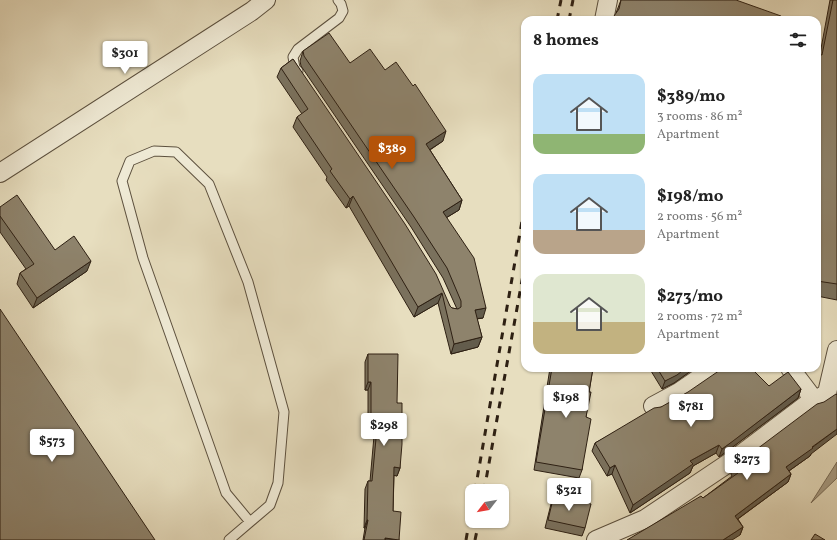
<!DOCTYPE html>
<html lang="en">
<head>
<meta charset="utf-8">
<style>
	body { margin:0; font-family:Vollkorn,serif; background:#f6f6f6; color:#222; height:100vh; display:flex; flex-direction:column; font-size:15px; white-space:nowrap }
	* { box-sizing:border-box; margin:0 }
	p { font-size:13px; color:#767676 }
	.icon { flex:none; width:22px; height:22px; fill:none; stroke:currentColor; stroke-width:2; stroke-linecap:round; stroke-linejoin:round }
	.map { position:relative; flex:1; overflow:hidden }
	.drawer { position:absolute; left:521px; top:16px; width:300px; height:356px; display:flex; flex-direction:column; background:#fff; border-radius:12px; box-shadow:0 1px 3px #0004 }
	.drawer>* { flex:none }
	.needle { width:26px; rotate:239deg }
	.fabs { position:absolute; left:465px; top:484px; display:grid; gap:8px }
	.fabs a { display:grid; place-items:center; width:44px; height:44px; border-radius:8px; background:#fff; box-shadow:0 1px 3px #0004; font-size:20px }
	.price { position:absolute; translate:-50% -34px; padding:0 9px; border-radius:4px; background:#fff; color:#222; font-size:13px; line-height:26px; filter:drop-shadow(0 1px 2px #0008) }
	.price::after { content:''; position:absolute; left:50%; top:24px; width:12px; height:9px; margin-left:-6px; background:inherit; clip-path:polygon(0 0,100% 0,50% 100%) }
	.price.selected { background:#b45309; color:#fff }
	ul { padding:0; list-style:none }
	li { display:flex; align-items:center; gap:12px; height:100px; padding:0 12px }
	li span { display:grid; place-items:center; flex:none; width:112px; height:80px; border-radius:12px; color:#555 }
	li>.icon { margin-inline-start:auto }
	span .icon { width:48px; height:48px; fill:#fffc; stroke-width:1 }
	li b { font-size:17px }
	h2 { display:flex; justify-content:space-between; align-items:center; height:48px; padding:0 12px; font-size:17px }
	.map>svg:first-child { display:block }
	.water { fill:#a89d85; stroke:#776b57 }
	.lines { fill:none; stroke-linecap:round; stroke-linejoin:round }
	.service-casing { stroke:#5c503e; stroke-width:11 }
	.minor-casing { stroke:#5c503e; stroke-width:20 }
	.service { stroke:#efead5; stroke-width:9 }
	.minor { stroke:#efead5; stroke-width:18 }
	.rail { stroke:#2e2013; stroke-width:3; stroke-dasharray:7 7; stroke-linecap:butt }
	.wall { fill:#7a715d; stroke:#2e2013 }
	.shaded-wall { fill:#635c4c; stroke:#2e2013 }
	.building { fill:#8e836c; stroke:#2e2013 }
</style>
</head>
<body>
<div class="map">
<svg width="837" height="540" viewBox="0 0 837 540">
	<rect width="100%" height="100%" fill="#e7debf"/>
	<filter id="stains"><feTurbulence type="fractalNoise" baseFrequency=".005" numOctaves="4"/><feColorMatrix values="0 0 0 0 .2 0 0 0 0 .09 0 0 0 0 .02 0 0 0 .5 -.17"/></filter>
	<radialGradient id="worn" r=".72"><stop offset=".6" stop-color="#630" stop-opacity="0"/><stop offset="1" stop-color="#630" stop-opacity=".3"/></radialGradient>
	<path class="water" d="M837,462V478L811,503Z"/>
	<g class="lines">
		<defs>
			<path id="service" d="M298,71L295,68L293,57L298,49L339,18L343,11L341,4L338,0
				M229,540L270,505L278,483L284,412L248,282L209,184L176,152L154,151L130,161L122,181L143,258L226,493L250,522"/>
			<path id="minor" d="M604,20L608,0
				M0,173L252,11L266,0
				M790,368L815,401
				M653,406L679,392L714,368
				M596,540L645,519L736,458L810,402L815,401L827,393L837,350"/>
		</defs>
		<use href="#service" class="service-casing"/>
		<use href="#minor" class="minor-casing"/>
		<use href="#service" class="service"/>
		<use href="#minor" class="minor"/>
		<path class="rail" d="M557,20L561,0
			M569,20L573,0
			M475,491L525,204
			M484,491L525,264
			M466,540L472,506
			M475,540L479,521"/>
	</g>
	<path class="wall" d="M621,0H736L616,13Z
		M830,0H837V300L817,296V54H820Z
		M303,51L350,63L385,70L443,141L430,150L462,200L459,210L446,218L483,318L477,319L482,337L478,347L451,354L438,303L414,317L349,206L346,208L326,180L327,177L293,127L297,117L302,114L277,77L281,68L293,59L450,306L452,308L457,309L443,278L411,227L301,66L300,61Z
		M0,207L55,250L87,271L33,308L17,284L20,273L26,269L0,232Z
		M368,354L397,403L400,468L397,476L394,475L393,511L399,540H363L365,528H364L365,489L368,481H370L374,436H368V390H365V362Z
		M550,368H593L589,392L586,417L582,470L579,478L534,470Z
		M652,368H695L674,383L662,389L651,371Z
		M769,386L801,389L798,398L730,449L719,457L716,453L693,466L690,473L630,513L612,474L607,476L592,451L595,443L661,407Z
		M811,454L810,456L789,471L791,474L788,482L738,519L743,527L740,535L703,498L732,476L731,474L733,467Z
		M554,495L585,528L582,536L545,528L551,504Z"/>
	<path class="shaded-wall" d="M446,131L443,141L423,154L426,144Z
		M353,196L349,206L346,208L350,199Z
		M462,200L459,210L439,222L443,212Z
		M91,261L87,271L33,308L37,298Z
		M442,293L438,303L414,317L418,307Z
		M486,308L483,318L471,319L475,310Z
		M482,337L478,347L451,354L454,344Z
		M686,368H695L674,383L662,389L665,381Z
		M368,382H371L368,390H365Z
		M801,389L798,398L730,449L719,457L722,449Z
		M371,428H377L374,436H368Z
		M837,429V434L811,454L810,456L783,475L786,467Z
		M719,445L716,453L693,466L690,473L630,513L633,505L690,461Z
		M615,465L612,474L607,476L610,468Z
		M394,467L400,468L397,476L391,475Z
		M791,474L788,482L732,523L735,516Z
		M367,520H368L365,528H364Z
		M743,527L740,535L732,540H723Z
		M385,538L399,540H385Z"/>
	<path class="building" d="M621,0H736L781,16L779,20H612L614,16L619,9Z
		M833,0H837V284L817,281V54L822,55Z
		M329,33L350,63L370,49L385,70L396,62L413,86L415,84L446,131L426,144L462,200L443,212L474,258L486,308L475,310L482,337L454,344L442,293L418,307L353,196L350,199L330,171L332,169L297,117L308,109L281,68L293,59L405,224L436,274L450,306L452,308L458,309L461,307V301L447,268L414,217L304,56L303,51Z
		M17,195L55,250L74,236L91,261L37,298L20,273L34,264L0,216V207Z
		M0,309L155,540H0Z
		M368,354H398L397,403H402V444L400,468L394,467L393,511L401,512L399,540L385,538V540H364L368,520H367L368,481H372L377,428H371V382H368Z
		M552,368H593L589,392H591L586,417L591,419L582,470L536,462Z
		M657,368H686L677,375L665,381Z
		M723,368H751L769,386L788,372L801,389L733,441L722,449L719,445L690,461L693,464L633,505L615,465L610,468L595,443L654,408L661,407L688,392Z
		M836,394L837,395V429L812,447L813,448L786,467L791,474L735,516L743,527L723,540H627L701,496L703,498L738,473L733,467L817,404L824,402Z
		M554,495L591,504L585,528L548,520Z
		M815,534L825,540H811Z"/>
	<rect width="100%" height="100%" filter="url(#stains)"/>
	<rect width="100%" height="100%" fill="url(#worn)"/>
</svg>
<div class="fabs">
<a><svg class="needle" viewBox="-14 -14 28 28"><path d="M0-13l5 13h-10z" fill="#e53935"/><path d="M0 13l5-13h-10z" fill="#767676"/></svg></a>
</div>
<b class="price" style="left:125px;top:75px">$301</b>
<b class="price selected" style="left:392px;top:170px">$389</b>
<b class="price" style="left:566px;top:419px">$198</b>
<b class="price" style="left:691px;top:428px">$781</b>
<b class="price" style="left:384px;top:447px">$298</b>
<b class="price" style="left:52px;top:463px">$573</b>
<b class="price" style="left:747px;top:481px">$273</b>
<b class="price" style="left:569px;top:512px">$321</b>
<section class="drawer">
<h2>8 homes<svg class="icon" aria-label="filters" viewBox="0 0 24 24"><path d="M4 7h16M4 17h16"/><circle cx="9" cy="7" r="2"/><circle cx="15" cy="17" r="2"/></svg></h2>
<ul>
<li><span style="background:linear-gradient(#bfe0f5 75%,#8fb573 0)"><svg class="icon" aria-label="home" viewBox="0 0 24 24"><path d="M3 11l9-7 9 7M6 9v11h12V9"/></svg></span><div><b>$389/mo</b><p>3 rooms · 86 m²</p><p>Apartment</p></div></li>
<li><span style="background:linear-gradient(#bfe0f5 70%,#b9a48a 0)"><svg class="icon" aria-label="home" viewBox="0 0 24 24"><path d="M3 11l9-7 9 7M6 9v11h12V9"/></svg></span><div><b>$198/mo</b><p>2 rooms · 56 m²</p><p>Apartment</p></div></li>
<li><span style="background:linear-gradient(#dfe7d0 60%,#c2b280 0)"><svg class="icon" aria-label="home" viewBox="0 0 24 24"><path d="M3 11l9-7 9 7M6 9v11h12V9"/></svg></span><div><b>$273/mo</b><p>2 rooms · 72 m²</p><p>Apartment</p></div></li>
</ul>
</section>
</div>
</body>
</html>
